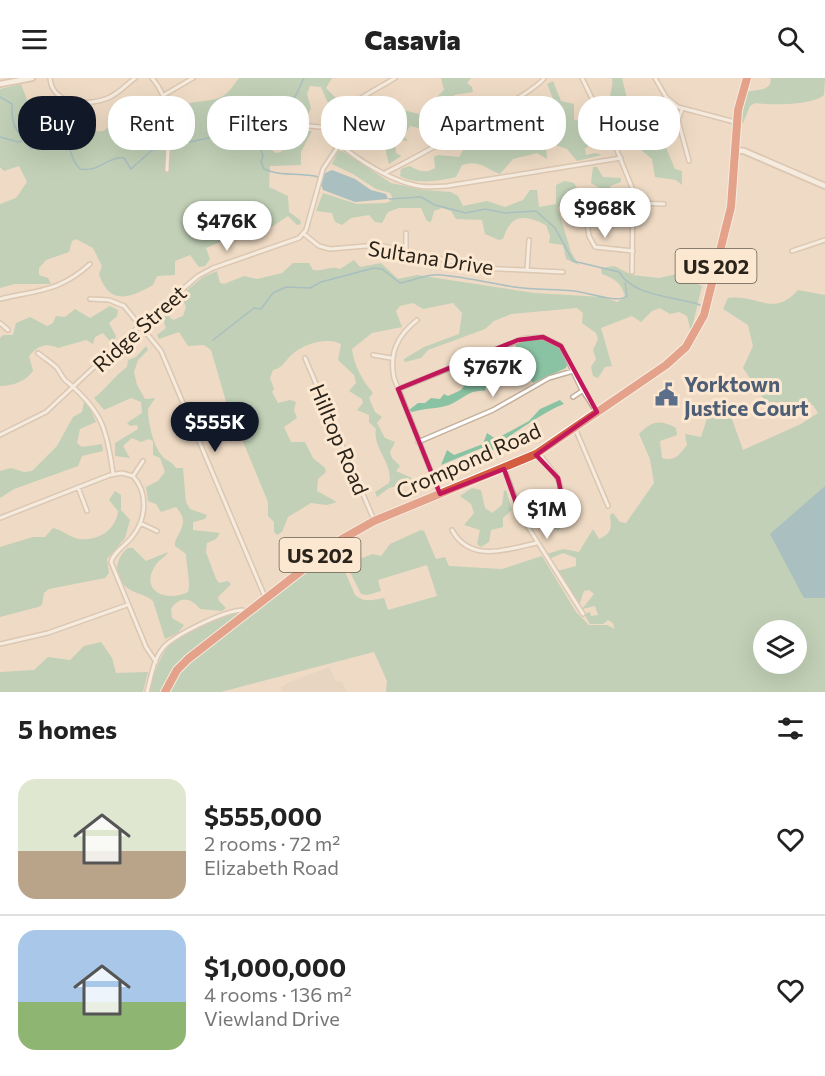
<!DOCTYPE html>
<html lang="en">
<head>
<meta charset="utf-8">
<style>
	body { margin:0; font-family:Commissioner,sans-serif; background:#f6f6f6; color:#222; height:100vh; display:flex; flex-direction:column; font-size:22px; white-space:nowrap }
	* { box-sizing:border-box; margin:0 }
	p { font-size:20px; color:#767676 }
	.icon { flex:none; width:33px; height:33px; fill:none; stroke:currentColor; stroke-width:2; stroke-linecap:round; stroke-linejoin:round }
	.map { position:relative; height:614px; overflow:hidden }
	.drawer { display:flex; flex-direction:column; background:#fff; flex:1 }
	.drawer>* { flex:none }
	.guide { position:absolute; left:18px; top:18px; width:789px; height:54px; display:flex; gap:12px }
	.controls { position:absolute; left:753px; top:542px; display:grid; gap:12px }
	.controls a { display:grid; place-items:center; width:54px; height:54px; border-radius:50%; background:#fff; box-shadow:0 6px 24px #0002; font-size:30px }
	.price { position:absolute; translate:-50% -51px; padding:0 14px; border-radius:21px; background:#fff; color:#222; font-size:20px; line-height:39px; filter:drop-shadow(0 2px 3px #0008) }
	.price::after { content:''; position:absolute; left:50%; top:36px; width:18px; height:14px; margin-left:-9px; background:inherit; clip-path:polygon(0 0,100% 0,50% 100%) }
	.price.on { background:#111827; color:#fff }
	ul { padding:0; list-style:none }
	li { display:flex; align-items:center; gap:18px; height:150px; padding:0 18px }
	li+li { border-top:2px solid #e0e0e0 }
	li span { display:grid; place-items:center; flex:none; width:168px; height:120px; border-radius:18px; color:#555 }
	li>.icon { margin-inline-start:auto }
	span .icon { width:72px; height:72px; fill:#fffc; stroke-width:1 }
	li b { font-size:26px }
	h2 { display:flex; justify-content:space-between; align-items:center; height:72px; padding:0 18px; font-size:26px }
	.pill { padding:0 21px; border-radius:24px; background:#fff; box-shadow:0 6px 24px #0002; font-size:21px; line-height:54px }
	.pill.on { background:#111827; color:#fff }
	header { display:flex; justify-content:space-between; align-items:center; height:78px; padding:0 18px; background:#fff; font-size:27px; font-weight:800 }
	.map>svg:first-child { display:block }
	.education { fill:#dfcebd }
	.green { fill:#8ac3a4; fill-rule:evenodd }
	.water { fill:#549dbb }
	.lines { fill:none; stroke-linecap:round; stroke-linejoin:round }
	.stream { stroke:#549dbb; stroke-width:1.5 }
	.street-casing { stroke:#c3b09b; stroke-width:6 }
	.secondary-casing { stroke:#c3b09b; stroke-width:8 }
	.highway-casing { stroke:#fff; stroke-width:10 }
	.street { stroke:#fff; stroke-width:3 }
	.secondary { stroke:#fff; stroke-width:4.5 }
	.highway { stroke:#d45d40; stroke-width:8 }
	.marked { fill:none; stroke:#c2185b; stroke-width:4.5; stroke-linejoin:round }
	.labels { text-anchor:middle; dominant-baseline:central; stroke-width:6; stroke-linejoin:round; paint-order:stroke }
	.shield { fill:#fce8d1; stroke:#695e51; stroke-width:1.5 }
	.shield-label { font-size:20px; font-weight:bold; fill:#2a231a }
	.street-label { font-size:21px; fill:#2a231a; stroke:#fce8d1 }
	.service-label { font-size:21px; font-weight:bold; fill:#4e5e75; stroke:#fce8d1; text-anchor:start }
</style>
</head>
<body>
<header><svg class="icon" aria-label="menu" viewBox="0 0 24 24"><path d="M4 6h16M4 12h16M4 18h16"/></svg>Casavia<svg class="icon" aria-label="search" viewBox="0 0 24 24"><circle cx="10" cy="10" r="6"/><path d="M15 15l6 6"/></svg></header>
<div class="map">
<svg width="825" height="614" viewBox="0 0 825 614">
	<rect width="100%" height="100%" fill="#efdbc5"/>
	<path class="education" d="M329,589L336,603L342,604L347,614H282L281,609L290,604Z"/>
	<path class="green" d="M239,0H332L326,10L336,20V27L328,25L321,9L310,8L307,16L311,30L305,44L274,42L264,52L269,70L276,75L281,74L287,66L289,52L312,53L301,74V87L270,88L269,109L288,118L289,134L300,142L301,146L297,147L288,138C270,149 274,153 250,145L245,151L226,148L222,154V163L206,170L210,181L205,188L199,189L190,177L175,183V197L157,198L153,207C130,220 109,228 99,196L102,188L93,170L76,161L72,163L69,174L46,182L39,190V197L48,200L51,206H14L0,210V126L16,120L27,104L19,88L4,93L0,89V11L21,6L31,32L45,45L56,51L71,48L91,54L103,53L112,47L130,42L138,27L162,38V44L173,45C175,17 205,28 223,18C230,14 234,6 239,0Z
		M441,0H471L467,5L472,9L473,14L454,17L456,33L447,26L442,27L438,35L442,45L426,39L421,43L423,51L410,48L404,58L408,63L395,62L396,75L401,78L389,86L385,70C375,63 371,62 362,71C347,68 339,64 335,48L342,43L352,55H362L377,39L376,28L378,24L383,26L387,38L395,44L401,43L400,35L403,32L419,36L444,12Z
		M612,0H622L629,29H649L675,91L682,93V107L676,102L655,99L652,81L641,72L642,52L621,28L610,26C608,17 614,10 612,0Z
		M771,0H825L824,17C811,28 771,27 755,25L750,28L743,45L740,43L745,14L764,11L770,7Z
		M553,3L561,23L574,26V42L583,43L582,59L592,64L585,71L586,77L595,75L602,77L577,83L567,71L550,65L546,70L547,81L537,75L513,81L500,96C486,91 481,81 462,87L456,99C439,103 417,107 400,98L401,91L409,88C420,93 425,96 435,90L434,79L438,77L459,79L468,64C484,67 491,54 506,52C510,52 513,53 517,52L524,45L550,37L556,28L547,6Z
		M338,73H342L391,105L425,112L451,114L458,118L463,128L487,123L505,129L523,122L530,112H537L539,129L556,126V107L565,103L574,105L577,110L569,114L558,131L571,174L579,187L566,181L563,167L549,165L550,158L546,147C523,136 511,136 503,161L499,162L485,156L482,142L456,141L451,133L442,130L434,133L431,144L427,143L421,130H399L388,134L382,145L375,144L369,137L351,140L342,147L335,144L332,135L316,133L323,115L357,126L386,125L391,123L392,119L390,115L376,111L353,96L332,86Z
		M593,89H597L603,99L621,100V104L610,108L617,124L614,144L610,146L607,141L612,132L609,116L591,105Z
		M354,182L360,189L381,185L398,201L417,197L534,215L602,219L617,224L625,219C622,205 615,201 602,196L601,190L614,188L632,197L659,200L677,196L702,208L691,254L687,238L679,234L670,236L660,230L652,233L641,244L632,238L601,250L612,288L605,289L598,300L593,298L591,289L596,281L593,272L598,261L596,255L582,245L583,235L577,230L511,236L494,243L485,251L428,272L421,280L405,284L404,281L424,269L459,256L462,235L453,225L423,231L413,225L400,228L396,233L402,249L372,255L352,271C354,288 363,303 373,315L369,320L375,334L382,339L377,345L385,360L395,364L390,374L392,380L400,388L396,393L412,400L402,407L389,410L377,419L375,414L389,405C394,386 372,370 376,351L369,344V337L357,332L363,325L362,321L349,313L356,305L354,297L338,282L341,266C329,259 306,265 295,274C285,281 285,289 273,292L270,300L274,311L272,314L278,325L290,322L296,324L294,332L297,340L284,349L291,364H305L313,380L325,390L326,394L318,401L317,413L337,424L327,427L311,425L288,439L282,454L277,457L274,454V444L268,438V424L239,354L230,352L223,344L201,351L205,343L224,334L227,327L211,272L204,267L188,268L179,254L159,261L157,257L166,250L162,238L166,235L173,242L183,238L186,229L181,217L203,199L217,193L220,205L224,206L244,198L257,201L282,195L293,185H309L313,192C323,194 329,187 340,191Z
		M798,212L825,217V614H386L387,603L374,574L221,614H170L180,595L199,577L335,470L355,517C365,525 373,522 384,520L388,532L437,518L427,487L378,502L381,513L367,517L361,516L347,488L349,485L373,476L381,478L390,466L421,452L424,453L436,481L445,479L449,488L502,491L542,478L576,534L589,547H607L615,551L613,545L608,542L603,546H590L584,536L590,534L591,538L598,537L595,528L582,531L594,516L589,512L584,513L579,527L557,493L576,488V480L563,475L549,481L547,476L563,471L579,474L593,451L599,461C613,455 611,449 610,437L613,435L620,444L626,445L654,405L650,381L639,356C651,343 660,341 676,350L677,357L660,363L662,380C675,384 679,377 687,367L685,356L701,359L711,328L719,325L727,327L743,372L801,346L818,335L813,327L766,324L743,290L753,268L748,247L723,231L728,220C758,216 773,240 798,212ZM764,552H796V585H764Z
		M110,228L118,232L117,238L109,245L116,258L115,262L110,263L103,255L95,259L93,266L86,262L58,270C46,264 37,268 29,278L33,293C26,303 13,308 0,308V260L3,257H13L16,245L30,239L47,248L53,245L56,238L65,239L75,231L90,240Z
		M539,260L560,270L567,286L566,290L533,305L520,287L515,265Z
		M146,268L148,272L138,282L134,294L137,307L145,321L155,320L148,331C148,345 153,367 162,378C166,383 172,383 176,390H183L186,424L190,431L207,437L205,441L193,444V452L220,455L216,461L207,465L206,474L216,501L219,505L228,503L231,506L218,519L219,523L226,530L222,533L200,531C190,519 180,518 171,531L172,540L184,547L178,555L165,561L153,523C148,518 139,516 132,513C113,503 113,482 128,470H133L146,483L168,474C165,480 159,481 155,488C139,513 167,525 188,514C191,505 186,486 186,476L175,468V464C181,450 189,444 176,429L161,434L156,426L148,423L146,409L158,403L165,394L160,380L153,377V363L149,361L141,364L132,360L123,368L130,380L115,378V365L138,351L137,347L130,348L127,345L142,335L141,324L131,320L104,332L94,320C107,310 114,298 127,289L128,282L136,279Z
		M503,293L507,295L486,307L485,313C469,311 462,322 449,327C437,331 425,330 412,334L409,332L418,325H425L431,320L440,321L444,316L448,318L461,312L471,299L478,300L480,303Z
		M560,322L564,326C551,330 501,362 493,372L482,370L441,387L447,372L454,377L483,366L487,355L496,361L529,343L540,331Z
		M84,324L88,326L96,344L80,351L77,365L82,369L102,366L103,373L82,378L78,388L14,411L0,420V393L11,390L24,394L32,393L57,368L73,339L82,334Z
		M472,410L481,412L485,430L492,435L502,427L504,413L506,412L512,432L503,440V449L491,452L489,464L481,469L477,466L480,452L464,447L474,435L471,426L460,418Z
		M569,411L579,438L577,441L567,443L558,453L542,441L533,443L529,440L531,435L558,432L566,425Z
		M115,413L121,417V432L130,442L125,460L107,481L109,495L105,500L49,511L44,515L42,527L38,529L0,539V469L33,459H45L53,450C62,452 67,457 75,460C94,465 116,454 118,433L109,422Z
		M240,534L171,596L161,614H148C153,599 158,583 167,570C178,555 222,539 240,534Z
		M101,564L112,580L116,595L148,594L143,614H0V594L34,592L48,579L70,582L84,568Z"/>
	<path class="water" d="M332,92L355,101L371,112L386,116L388,121L355,124L323,112L321,107L323,96Z
		M825,408V520H804L770,456Z"/>
	<g class="lines">
		<path class="stream" d="M0,19L12,26C11,51 18,53 31,71L40,63C81,59 63,75 80,91C98,95 108,78 124,80L131,91L152,72L183,66L186,61L190,64L240,53L252,42V29L266,23L274,29V23L295,19L304,0
			M236,54L238,61L263,51L264,57L259,68L263,78L261,84L264,91C280,99 301,94 319,99
			M0,59L18,64L22,63
			M389,121L421,119L435,127L466,135L485,131L505,135L536,133L555,150L573,183L619,194C634,219 674,218 700,227
			M213,262L254,230L261,231L273,215L286,209L310,210L321,204L374,190L382,191L400,205C414,203 426,195 441,197C465,199 490,205 514,209C534,212 554,211 574,213C586,214 618,226 627,218L625,205"/>
		<defs>
			<path id="street" d="M50,0C52,27 87,28 108,20C118,16 127,6 135,0
				M152,0C175,26 168,60 167,92
				M395,0C378,11 331,32 332,54C341,75 391,102 414,107C425,110 436,109 447,108L621,80
				M582,0L614,65L633,112L632,194
				M655,0L666,19L678,29L735,44
				M164,17L193,0
				M682,31L678,42L689,83
				M275,45L332,50
				M385,95C407,84 537,14 544,0
				M635,125L664,126
				M586,138L589,158L595,169L633,173
				M304,156L319,168L330,171L378,167L482,190L563,194
				M406,173V155
				M792,173L825,162
				M527,192L529,162
				M0,221C38,212 59,214 90,186
				M90,221L109,222L124,228L161,273L265,519
				M417,242C397,258 389,275 394,300L439,414
				M0,245L8,252
				M38,275C44,280 52,285 57,290C60,294 62,299 65,302C101,332 107,349 113,396
				M373,277L391,280
				M305,280L374,442
				M398,311L525,260L543,259L561,268L581,310L596,333
				M573,319L582,313
				M575,350L608,428
				M0,357L46,334L122,263L198,198L213,190L299,160L306,152L323,91L339,67
				M418,364L493,332L549,300L573,293
				M504,391L523,441L583,536
				M133,398L143,383
				M78,409L87,433
				M519,433L560,421C565,400 549,391 540,376
				M0,440L110,397L122,395L133,398C149,416 146,442 132,459C125,468 114,473 111,484L146,569L156,584
				M140,445L157,453
				M452,452C470,485 506,472 536,465
				M0,566L48,555L127,527
				M147,614C151,600 153,582 163,570C174,557 224,533 242,532"/>
			<path id="secondary" d="M0,6L32,0
				M736,72L744,73L825,108"/>
			<path id="highway" d="M165,614L177,592L188,581L342,461L374,443L536,376L666,287L686,269L704,237L731,129L738,32L747,0"/>
		</defs>
		<use href="#street" class="street-casing"/>
		<use href="#secondary" class="secondary-casing"/>
		<use href="#highway" class="highway-casing"/>
		<use href="#street" class="street"/>
		<use href="#secondary" class="secondary"/>
		<use href="#highway" class="highway"/>
	</g>
	<path d="M0 0H825V614H0ZM543,259L561,268L597,334L536,377L558,400L561,414L557,422L519,433L504,391L440,416L398,311L518,262Z" fill="#efdbc5" fill-opacity=".55" fill-rule="evenodd"/>
	<path class="marked" d="M543,259L561,268L597,334L536,377L558,400L561,414L557,422L519,433L504,391L440,416L398,311L518,262Z"/>
	<defs>
		<symbol id="civic-bare" viewBox="-9 -9 18 18"><path d="M-.6-6.5H3V-4.5H.6V-3L4-1V1h2V6H-6V1h2V-1L-.6-3ZM-1.2 2.5V6h2.4V2.5Z" fill="#5c6f8a" stroke="#fce8d1" stroke-width="2.5" paint-order="stroke"/></symbol>
	</defs>
	<g fill-rule="evenodd">
		<use href="#civic-bare" x="650" y="300" width="33" height="33"/>
	</g>
	<g class="labels">
		<g class="shield">
			<rect x="675.5" y="171" width="81" height="34" rx="4.5"/>
			<rect x="279.5" y="460" width="81" height="34" rx="4.5"/>
		</g>
		<g class="shield-label">
			<text x="716" y="188">US 202</text>
			<text x="320" y="477">US 202</text>
		</g>
		<g class="street-label">
			<text transform="translate(431 179) rotate(9)">Sultana Drive</text>
			<text transform="translate(139 250) rotate(-42)">Ridge Street</text>
			<text transform="translate(340 361) rotate(67)">Hilltop Road</text>
			<text transform="translate(468 382) rotate(-24)">Crompond Road</text>
		</g>
		<g class="service-label">
			<text x="684" y="305">Yorktown<tspan x="684" dy="24">Justice Court</tspan></text>
		</g>
	</g>
</svg>
<div class="controls">
<a><svg class="icon" aria-label="layers" viewBox="0 0 24 24"><path d="M12 4l9 5-9 5-9-5zM3 14l9 5 9-5"/></svg></a>
</div>
<b class="price" style="left:605px;top:161px">$968K</b>
<b class="price" style="left:227px;top:174px">$476K</b>
<b class="price" style="left:493px;top:320px">$767K</b>
<b class="price on" style="left:215px;top:375px">$555K</b>
<b class="price" style="left:547px;top:462px">$1M</b>
<div class="guide">
<a class="pill on">Buy</a>
<a class="pill">Rent</a>
<a class="pill">Filters</a>
<a class="pill">New</a>
<a class="pill">Apartment</a>
<a class="pill">House</a>
</div>
</div>
<section class="drawer">
<h2>5 homes<svg class="icon" aria-label="filters" viewBox="0 0 24 24"><path d="M4 7h16M4 17h16"/><circle cx="9" cy="7" r="2"/><circle cx="15" cy="17" r="2"/></svg></h2>
<ul>
<li><span style="background:linear-gradient(#dfe7d0 60%,#b9a48a 0)"><svg class="icon" aria-label="home" viewBox="0 0 24 24"><path d="M3 11l9-7 9 7M6 9v11h12V9"/></svg></span><div><b>$555,000</b><p>2 rooms · 72 m²</p><p>Elizabeth Road</p></div><svg class="icon" aria-label="heart" viewBox="0 0 24 24"><path d="M12 20l-8-8c-3-5 5-10 8-4 3-6 11-1 8 4z"/></svg></li>
<li><span style="background:linear-gradient(#a9c7e8 60%,#8fb573 0)"><svg class="icon" aria-label="home" viewBox="0 0 24 24"><path d="M3 11l9-7 9 7M6 9v11h12V9"/></svg></span><div><b>$1,000,000</b><p>4 rooms · 136 m²</p><p>Viewland Drive</p></div><svg class="icon" aria-label="heart" viewBox="0 0 24 24"><path d="M12 20l-8-8c-3-5 5-10 8-4 3-6 11-1 8 4z"/></svg></li>
</ul>
</section>
</body>
</html>
